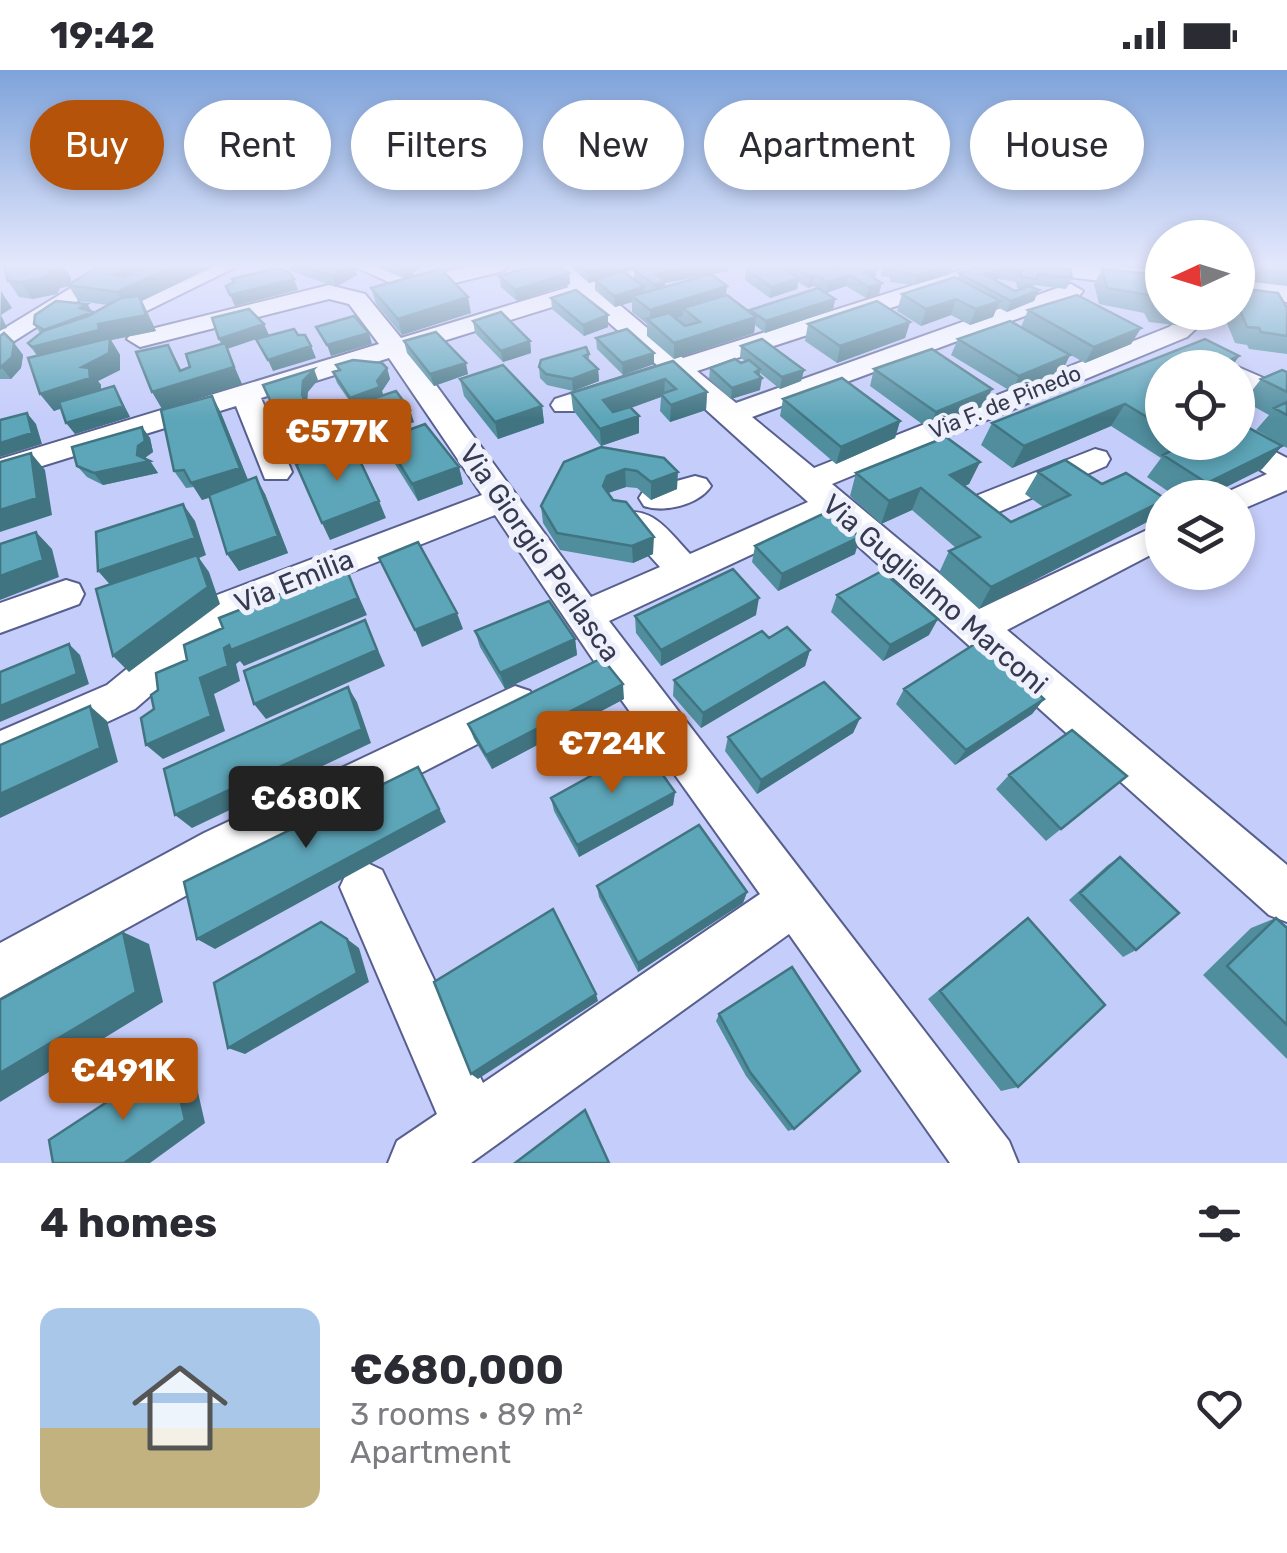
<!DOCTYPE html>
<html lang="en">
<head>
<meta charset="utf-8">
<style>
	body { margin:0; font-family:Rubik,sans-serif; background:#f2f2f3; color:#2b2b33; height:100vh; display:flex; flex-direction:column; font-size:38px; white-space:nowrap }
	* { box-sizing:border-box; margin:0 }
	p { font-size:32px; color:#7c7c81 }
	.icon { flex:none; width:55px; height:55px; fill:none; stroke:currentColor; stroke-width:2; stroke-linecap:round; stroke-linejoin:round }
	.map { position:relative; height:1093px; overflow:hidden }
	.sheet { display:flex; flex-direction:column; background:#fff; flex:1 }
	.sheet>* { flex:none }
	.top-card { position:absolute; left:30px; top:30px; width:1228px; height:90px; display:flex; gap:20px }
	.needle { width:65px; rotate:266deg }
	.controls { position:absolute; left:1145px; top:150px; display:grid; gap:20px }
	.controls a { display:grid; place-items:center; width:110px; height:110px; border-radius:50%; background:#fff; box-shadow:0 5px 15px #0003; font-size:50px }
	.price { position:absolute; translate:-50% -85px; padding:0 22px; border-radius:10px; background:#b45309; color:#fff; font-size:32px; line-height:65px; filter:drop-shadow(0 2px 5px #0008) }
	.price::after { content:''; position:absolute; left:50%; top:60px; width:30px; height:22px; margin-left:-15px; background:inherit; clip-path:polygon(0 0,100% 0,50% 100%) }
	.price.active { background:#222; color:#fff }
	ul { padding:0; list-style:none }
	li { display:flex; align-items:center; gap:30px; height:250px; padding:0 40px }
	li span { display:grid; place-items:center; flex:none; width:280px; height:200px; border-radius:20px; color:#555 }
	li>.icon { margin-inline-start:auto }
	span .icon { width:120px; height:120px; fill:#fffc; stroke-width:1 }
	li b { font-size:42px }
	h2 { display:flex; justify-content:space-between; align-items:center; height:120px; padding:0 40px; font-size:42px }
	.chip { padding:0 35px; border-radius:45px; background:#fff; box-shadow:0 5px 15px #0003; font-size:35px; line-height:90px }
	.chip.active { background:#b45309; color:#fff }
	.status { display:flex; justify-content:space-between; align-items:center; height:70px; padding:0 50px; background:#fff; direction:ltr }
	.status svg { height:28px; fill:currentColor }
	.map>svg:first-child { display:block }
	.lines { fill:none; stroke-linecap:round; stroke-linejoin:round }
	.minor-casing { stroke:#575f8f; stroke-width:4 }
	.major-casing { stroke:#575f8f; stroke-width:4 }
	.minor { fill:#fff; fill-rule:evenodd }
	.major { fill:#fff; fill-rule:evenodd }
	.wall { fill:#508e9e; fill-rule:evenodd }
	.shaded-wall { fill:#417481 }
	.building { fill:#5da5b8; stroke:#417481; stroke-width:2.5 }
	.labels { text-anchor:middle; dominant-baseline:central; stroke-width:10; stroke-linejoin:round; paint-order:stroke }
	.far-street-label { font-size:22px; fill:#363a50; stroke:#eef0fc }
	.street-label { font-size:28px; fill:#363a50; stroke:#eef0fc }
</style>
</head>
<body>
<div class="status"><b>19:42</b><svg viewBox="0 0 49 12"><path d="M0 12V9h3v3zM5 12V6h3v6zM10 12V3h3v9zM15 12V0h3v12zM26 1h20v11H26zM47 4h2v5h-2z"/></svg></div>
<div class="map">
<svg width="1287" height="1093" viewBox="0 0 1287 1093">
	<rect width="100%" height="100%" fill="#c5cdfa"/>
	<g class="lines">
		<defs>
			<path id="minor" d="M107,196H133L0,280V261Z
				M210,196H238L106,261L97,263L85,256L88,251Z
				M353,196H384L418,208L470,196H507L504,201L401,226L393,224L389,219L393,214Z
				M551,196H577L575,199L589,211L639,196H672L669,201L603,221L683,288L974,196H1007L1004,201L697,301L736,333L1063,216L1071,214L1083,221L1079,226L752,347L814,398L1169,257L1177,251L1172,242H1196L1202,253L1187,267L832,414L981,538L1162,453V479L1007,560L1287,795V852L1269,845L828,449L609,551L1009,1071L1018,1093H950L789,864L471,1093H388L397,1071L437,1044L340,817L348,800L365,792L382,800L483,1013L760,824L598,597L495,445L243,545L135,639L0,702V661L107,615L217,525L482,425L389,288L261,328L292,402L287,409H265L236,336L0,409V389L379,274L349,234L329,229L140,277L127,269L131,264L329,215L365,224L401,268L569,217L553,203ZM581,228L658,296L555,329L551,335L555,341H575L672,309L808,432L690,484C668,461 652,434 617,444L612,452L617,460L630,464L660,497L591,527L411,281Z
				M1238,297L1268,310L1272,316L1268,322L1238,333Z
				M1238,363L1287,388V420L1238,441V428H1223L1227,422L1267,404L1226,379L1222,372H1238Z
				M1095,379L1106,382L1110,389L1106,396L987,447L975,450L963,447L959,439L963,431Z
				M695,406L706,409L711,416C699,435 663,443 644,436L639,428L644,420Z
				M66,510L79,514L84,524L79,534L0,563V533Z
				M515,616L530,621L536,634L530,647L238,797L0,928V873L204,763Z"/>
			<path id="major" d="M1028,196H1118L1162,200V218L1042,204L1032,202Z
				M1238,208L1287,214V232L1238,226Z"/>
		</defs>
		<use href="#minor" class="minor-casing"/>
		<use href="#major" class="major-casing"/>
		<use href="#minor" class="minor"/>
		<use href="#major" class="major"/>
	</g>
	<path class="wall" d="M4,196H64L71,207V213L99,196L142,231L156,261L111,270L120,285V300L98,311L101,315V320L114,316L130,347L75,364L61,338L54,341L40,324L37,286L28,273L40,263L34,254L87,234L93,243L108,235L78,231L69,216L60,218L57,224L32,229L19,227L8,211Z
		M289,196H354L357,205L336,217L291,201Z
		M378,196H421L406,208L471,243L402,265L376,234L371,218L405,209L379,198Z
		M573,196H642L625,202L634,210V200L649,196H729L728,201L711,204L726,226L750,242V240L817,218L813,216L808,218L798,212L797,219L770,228L745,210L746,199L758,196H878L875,197L874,208L879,224L866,228L846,216L826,223L835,229L833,240L765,263L755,255L754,263L674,289L647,266V254L632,242V232L615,237L595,220V211L589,213L573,199ZM702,206L665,216V213Z
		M881,196H953L950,204L914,215L890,212V207L881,206Z
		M982,196L1072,208L1066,219L1034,215L1033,218L1039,220L1034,231L1007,242L997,237L993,247L970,255L951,245L921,256L897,241L902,224L958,209L959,203ZM998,209L1016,212L1017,218H1022L1015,221L995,210Z
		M1106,196H1132L1130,198Z
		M1238,196H1287V216L1238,210Z
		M1102,199L1162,205V242H1192L1183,256L1149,252L1144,243L1099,234L1094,214Z
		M569,203L570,214L517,231L501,217L499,206Z
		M1238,218L1287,238V284L1249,279L1247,275L1235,273L1226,251L1202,248L1199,242H1238Z
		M551,228L608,245V257L584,266L552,239Z
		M1028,240L1141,258L1131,274L1085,293L1021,257Z
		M473,251L530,271L531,283L503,292L475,263Z
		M910,252L905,268L837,293L805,271L808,254Z
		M0,266L14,273L23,285L21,298L11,309H0Z
		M596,268L654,294L623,305L597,279Z
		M958,269L1062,302L1012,322L951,285Z
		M1205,269L1239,286L1231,298H1162V372H1238V354L1240,353L1282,376L1262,399L1204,428H1178L1147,407L1161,388L1111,356L1012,398L981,375L992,353Z
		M404,271L468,304L434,316L407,283Z
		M741,276L804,300L801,311L780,319L760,303V320L731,329L709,309L710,298L745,291L740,287Z
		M589,284V291L598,299L599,311L573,321L547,315L540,308L539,297Z
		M673,291L707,322L706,340L670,352L660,341L661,327L631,338L639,346V363L601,376L573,340L571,323Z
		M336,295L387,298L390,309L382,321L383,325L414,352L373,365L359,338L355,339L337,313L333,302L338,301Z
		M874,299L984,336L929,359L870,316Z
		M1287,302V378L1256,360L1269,345L1244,331L1261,309Z
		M460,309L542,336L544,353L498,369L464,326Z
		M212,326L221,343L248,410L265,424L288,483L239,501L227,484L210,427L202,430L194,417L186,418L174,401Z
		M783,329L900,351L895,368L836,394L780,346Z
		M142,357L150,368L153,382L146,387V389L150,391L158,403L103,415L87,407L77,396Z
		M384,369L459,397L463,414L418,431L390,386Z
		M601,377L677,419L651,430L637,418L626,417L608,423L653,484L633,493L560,480L543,453L541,436Z
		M980,392L969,414L965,416L1011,452L1043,437L1025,424L1038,402L1149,451L979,539L939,503L949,481L956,478L912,440L881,454L850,426L856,403Z
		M755,476L855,484L778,521L752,492Z
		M837,525L929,565L883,591L831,542Z
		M756,545L661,596L636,563L635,546Z
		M475,561L575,569L577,585L505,619L480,577Z
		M769,568L810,580L805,596L701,658L673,626L674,610Z
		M904,619L1044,629L1032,644L955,695L896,634Z
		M624,629L492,699L474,669L468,654Z
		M860,648L853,663L757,724L725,681L728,667Z
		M1009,705L1127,706L1046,771L996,719Z
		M675,722L673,735L579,787L554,741L551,728Z
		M1120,787L1136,880L1123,887L1069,830L1108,795Z
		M597,816L747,822L743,833L638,902L599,827Z
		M1028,848L1018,1017L1001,1021L928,929L1013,859Z
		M1276,848L1287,858V989L1203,905L1251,858Z
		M719,944L794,1059L788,1061L746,1006L716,951Z"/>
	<path class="shaded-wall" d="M58,196H64L71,207V216L68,215L69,216L60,218L57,224L32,229L21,212Z
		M129,196H215L142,231L156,261L111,270L120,285V300L98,311L101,315V325L54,341L40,324L44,294L32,277L87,234L100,254L127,238L117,222L113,205Z
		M351,196H354L357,205L336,217L332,206Z
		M402,196H421L406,209Z
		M609,196H617V204L589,213L588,203Z
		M623,196H642V197L623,203Z
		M702,196H729L728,201L665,213V223L655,226L657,204Z
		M946,196H953L950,204L914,215L917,205Z
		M877,198L875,208L864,202Z
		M1002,198L998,209L980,215L984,204Z
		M569,203L570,214L517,231L515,220Z
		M815,205L813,216L808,218L810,207Z
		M849,205L846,216L826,223L828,212Z
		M799,208L797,219L770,228L771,217Z
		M294,209L298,220L235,236L230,225Z
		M882,213L879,224L866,228L869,217Z
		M727,216L725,232L683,238V246L654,255L650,251V240Z
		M644,217V228L632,226V232L615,237L614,226Z
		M1039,220L1034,231L1007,242L1011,231Z
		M1,221L12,238L1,245L7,258L0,260Z
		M468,227L471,243L402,265L398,249Z
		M835,229L833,240L765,263L766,251Z
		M956,229L951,245L921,256L926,239Z
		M1000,231L993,247L970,255L976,239Z
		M608,245V257L584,266L583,255Z
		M756,247L754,263L674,289V273Z
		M910,252L905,268L837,293L840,276Z
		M264,254L269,265L227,279L242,314L162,339L152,322L168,275L187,311L224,280L219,269Z
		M1141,258L1131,274L1085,293L1094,277Z
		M369,263L372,274L331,286L327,275Z
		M530,271L531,283L503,292L501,281Z
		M14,273L23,285L21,298L11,309L2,298Z
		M311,276L316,288L273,301L268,290Z
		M654,283V294L623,305L622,293Z
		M1070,285L1062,302L1012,322L1019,306Z
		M1239,286L1231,298H1212Z
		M466,293L468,304L434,316L430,304Z
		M387,298L390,309L382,321L384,329L355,339L350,328L377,311Z
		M314,299L318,310L308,322L307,335L311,345L282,355L276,343L302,325L303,311Z
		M598,299L599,311L573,321L572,309Z
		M760,299L759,309L762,308L760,320L731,329L732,318Z
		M804,300L801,311L780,319L782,307Z
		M665,309L664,326L661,324V327L604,347L603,330Z
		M114,316L130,347L75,364L66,353Z
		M1162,318V334L1149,323Z
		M992,319L984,336L929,359L936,342Z
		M707,322L706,340L670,352L671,335Z
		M212,326L221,343L250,415L202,430L191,413Z
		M1125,334L1111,356L1012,398L1024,376Z
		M542,336L544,353L498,369L495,352Z
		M410,340L414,352L373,365L369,354Z
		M27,343L36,354L42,374L0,387V373Z
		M639,346V363L601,376L600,359Z
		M900,351L895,368L836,394L841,377Z
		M142,357L150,368L153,382L146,387V392L150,391L158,403L103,415L94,403L137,385Z
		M339,368L344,379L303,392L298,380Z
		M1282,376L1262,399L1204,428H1195L1207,413Z
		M31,383L45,400L52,445L0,462V440Z
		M980,392L969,414L940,427L950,405Z
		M459,397L463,414L418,431L412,414Z
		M625,399L626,417L608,423L603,416L607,406Z
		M678,402L677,419L651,430V412Z
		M256,407L265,424L288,483L239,501L227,484Z
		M921,418L912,440L881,454L889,431Z
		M379,431L386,448L330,470L322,453Z
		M1162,431V434L1149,451L979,539L991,517Z
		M183,434L195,451L206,485L199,488L209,502L220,534L129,602L113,586V518L98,501Z
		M36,462L52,479L59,507L0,530V506Z
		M654,467L653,484L633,493L632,476Z
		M860,467L855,484L778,521L782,504Z
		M346,498L367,545L244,596L240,591L236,594L240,611L214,624L225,661L163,689L146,675L224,578Z
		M759,528L756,545L661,596V580Z
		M457,543L463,559L422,577L415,560Z
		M938,549L929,565L883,591L890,575Z
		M365,550L385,596L266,649L254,634Z
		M575,569L577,585L505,619L500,603Z
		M69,574L80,585L89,614L0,652V636Z
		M810,580L805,596L701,658L703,643Z
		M623,614L624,629L492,699L486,685Z
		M348,617L357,632L371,673L192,758L175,745Z
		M1044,629L1032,644L955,695L966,680Z
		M90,636L107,651L118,692L0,748V724Z
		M860,648L853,663L757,724L761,710Z
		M418,697L446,752L215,879L197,869Z
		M675,722L673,735L579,787L577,775Z
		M747,822L743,833L638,902V893Z
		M123,862L149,874L163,932L0,1032V1003Z
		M347,869L359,878L369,912L245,984L228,978Z
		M596,924L598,931L478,1009L471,1004Z
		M171,990L192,996L205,1053L150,1093H124Z"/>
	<path class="building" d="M4,196H61V200L50,202L47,207L21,212L8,211Z
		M99,196H129L113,205L124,207L148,196H174L117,222L68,215Z
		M303,196H351L332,206Z
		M535,196H558L569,203L515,220L499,206Z
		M580,196H609L588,203Z
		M649,196H702L657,204L665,212L655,215L634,200Z
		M758,196H778L799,208L771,217L746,199Z
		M791,196H826L832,200L846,196H874L877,198L864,202L882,213L869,217L849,205L828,212L815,205L810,207Z
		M884,196H946L917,205L893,201V196Z
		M982,196H1039L1070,199L1072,208L1038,204L1037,209L1022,207L1020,201L1002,198L984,204L1015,221L1029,216L1039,220L1011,231L959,203Z
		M277,198L289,202L294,209L230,225L226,216L234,212L232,209Z
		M441,199L468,227L398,249L371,218Z
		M1102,199L1162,205V236H1159L1154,226L1107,218Z
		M623,201L644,217L614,226L595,210Z
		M711,204L727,216L650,240L632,226Z
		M955,207L1000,231L976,239L956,229L926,239L902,224Z
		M818,218L835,229L766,251L750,240Z
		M1238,218L1278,223L1287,238V266L1261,262L1259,258L1247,257L1238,235Z
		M576,220L608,245L583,255L551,228Z
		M727,225L756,247L674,273L647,249L669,243L685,256L700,252L683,238Z
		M1077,225L1141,258L1094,277L1028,240Z
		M139,226L146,245L98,254L99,260L32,277L28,273L43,261L88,246L121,228Z
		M56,231L87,234L80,238L93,242L44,260L34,254L35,245Z
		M877,231L910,252L840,276L808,254Z
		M249,239L264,254L219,269L212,248Z
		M501,242L530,271L501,281L473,251Z
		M354,246L369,263L327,275L316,257Z
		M1010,251L1070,285L1019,306L958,269Z
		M294,259L298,265H305L311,276L268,290L256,269Z
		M627,259L654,283L622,293L596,268Z
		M436,262L466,293L430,304L404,271Z
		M4,263L14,273L12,287L0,298V266Z
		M110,268L109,283L82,297L89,298L90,308L40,324L28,288Z
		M762,269L804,300L782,307L741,276Z
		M1205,269L1239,286L1212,298H1162V318L1149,323L1162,331V356L1125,334L1024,376L992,353Z
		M225,273L234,297L152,322L136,282L168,275L180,301L190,297L186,284Z
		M586,277L589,284L584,286L598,299L572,309L546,304L539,297L541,290Z
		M932,279L992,319L936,342L874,299Z
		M735,289L741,293L749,290L760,299L755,302L762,308L732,318L710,298Z
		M353,290L382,293L387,298L377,311L380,317L350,328L333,302L340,300L336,295Z
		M673,291L707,322L671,335L661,324L676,319L665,309L603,330L613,342L630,337L639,346L600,359L571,323Z
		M503,295L542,336L495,352L460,309Z
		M314,299L303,311L302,325L306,333L276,343L263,315Z
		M1282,300L1287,302V322L1261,309Z
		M842,308L900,351L841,377L783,329Z
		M114,316L123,336L66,353L59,332Z
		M396,321L410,340L369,354L357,334Z
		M212,326L240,398L191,413L184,400L174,401L161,340Z
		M1287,332V345L1274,338Z
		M27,343L32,363L0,373V350Z
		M326,344L339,368L298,380L285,358Z
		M1240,353L1282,376L1207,413L1163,385L1189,372H1238V354Z
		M425,354L459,397L412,414L384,369Z
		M142,357L145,371L138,376L137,385L150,391L94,403L77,396L72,377Z
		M946,367L980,392L950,405L1011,452L1070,425L1038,402L1065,390L1102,414L1126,403L1164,428H1162V431L991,517L949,481L980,467L921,418L889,431L856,403Z
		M353,376L379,431L322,453L296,394Z
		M601,377L664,388L678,402L651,412L637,401L625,399L607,406L603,416L613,430L626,432L654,467L632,476L557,463L541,436L564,392Z
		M31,383L37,428L0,440V392Z
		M256,407L278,466L227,484L209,425Z
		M183,434L195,468L98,501L96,462Z
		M829,441L860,467L782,504L755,476Z
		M36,462L43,490L0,506V474Z
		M418,472L457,543L415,560L379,488Z
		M197,485L208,517L113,586L96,519Z
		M346,498L358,528L231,580L229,575L224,578L228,596L200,608L211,646L146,675L141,648L154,639L151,625L158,620L156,603L187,590L184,575L223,558L219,548Z
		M733,499L759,528L661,580L635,546Z
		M882,501L938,549L890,575L837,525Z
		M549,531L575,569L500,603L475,561Z
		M365,550L377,580L254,634L244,601Z
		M787,557L810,580L703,643L674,610L762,561L769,568Z
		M981,570L1044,629L966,680L904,619Z
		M69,574L77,604L0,636V602Z
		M602,588L623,614L486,685L468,654Z
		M824,612L860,648L761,710L728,667Z
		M348,617L362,659L175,745L164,699Z
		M90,636L100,678L0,724V675Z
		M1072,660L1127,706L1061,759L1009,705Z
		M643,677L675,722L577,775L551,728Z
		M418,697L439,739L197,869L184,812Z
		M699,755L747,822L638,893L597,816Z
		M1120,787L1179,843L1136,880L1080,823Z
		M553,839L596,924L471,1004L434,912Z
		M1028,848L1105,935L1018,1017L940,921Z
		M1276,848L1287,858V955L1227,896Z
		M321,852L347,869L357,903L228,978L214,913Z
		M123,862L136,922L0,1003V930Z
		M792,897L860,1001L794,1059L750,1002L719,944Z
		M171,990L185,1050L124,1093H53L49,1070Z
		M585,1040L609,1093H515Z"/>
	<linearGradient id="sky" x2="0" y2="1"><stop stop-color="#7ea3da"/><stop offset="0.56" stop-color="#e5e8fd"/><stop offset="1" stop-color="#e5e8fd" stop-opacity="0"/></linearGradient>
	<rect width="1287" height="349" fill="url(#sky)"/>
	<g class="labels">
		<g class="far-street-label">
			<text transform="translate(1005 332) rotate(-22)">Via F. de Pinedo</text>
		</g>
		<g class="street-label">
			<text transform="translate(540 483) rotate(55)">Via Giorgio Perlasca</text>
			<text transform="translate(294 511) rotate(-22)">Via Emilia</text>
			<text transform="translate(935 524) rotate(41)">Via Guglielmo Marconi</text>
		</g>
	</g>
</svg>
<div class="controls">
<a><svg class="needle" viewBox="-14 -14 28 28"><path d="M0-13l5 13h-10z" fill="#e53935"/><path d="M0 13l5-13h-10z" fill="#7c7c81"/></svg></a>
<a><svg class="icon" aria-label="locate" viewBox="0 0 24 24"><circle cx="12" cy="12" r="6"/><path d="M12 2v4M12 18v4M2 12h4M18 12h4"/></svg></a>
<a><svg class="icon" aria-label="layers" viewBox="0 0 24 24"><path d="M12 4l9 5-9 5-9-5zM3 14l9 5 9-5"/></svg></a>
</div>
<b class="price" style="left:337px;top:414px">€577K</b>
<b class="price" style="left:612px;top:726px">€724K</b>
<b class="price active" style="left:306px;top:781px">€680K</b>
<b class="price" style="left:123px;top:1053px">€491K</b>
<div class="top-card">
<a class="chip active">Buy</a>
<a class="chip">Rent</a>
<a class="chip">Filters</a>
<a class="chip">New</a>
<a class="chip">Apartment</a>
<a class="chip">House</a>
</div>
</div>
<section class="sheet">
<h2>4 homes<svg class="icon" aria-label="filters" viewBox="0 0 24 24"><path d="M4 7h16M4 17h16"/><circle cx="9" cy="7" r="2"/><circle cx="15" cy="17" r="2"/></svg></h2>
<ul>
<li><span style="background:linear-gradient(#a9c7e8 60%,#c2b280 0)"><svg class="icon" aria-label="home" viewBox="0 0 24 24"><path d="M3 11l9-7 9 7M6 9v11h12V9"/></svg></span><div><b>€680,000</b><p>3 rooms · 89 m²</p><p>Apartment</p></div><svg class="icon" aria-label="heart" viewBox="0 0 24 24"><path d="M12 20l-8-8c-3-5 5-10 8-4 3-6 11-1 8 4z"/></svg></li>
</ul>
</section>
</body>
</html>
